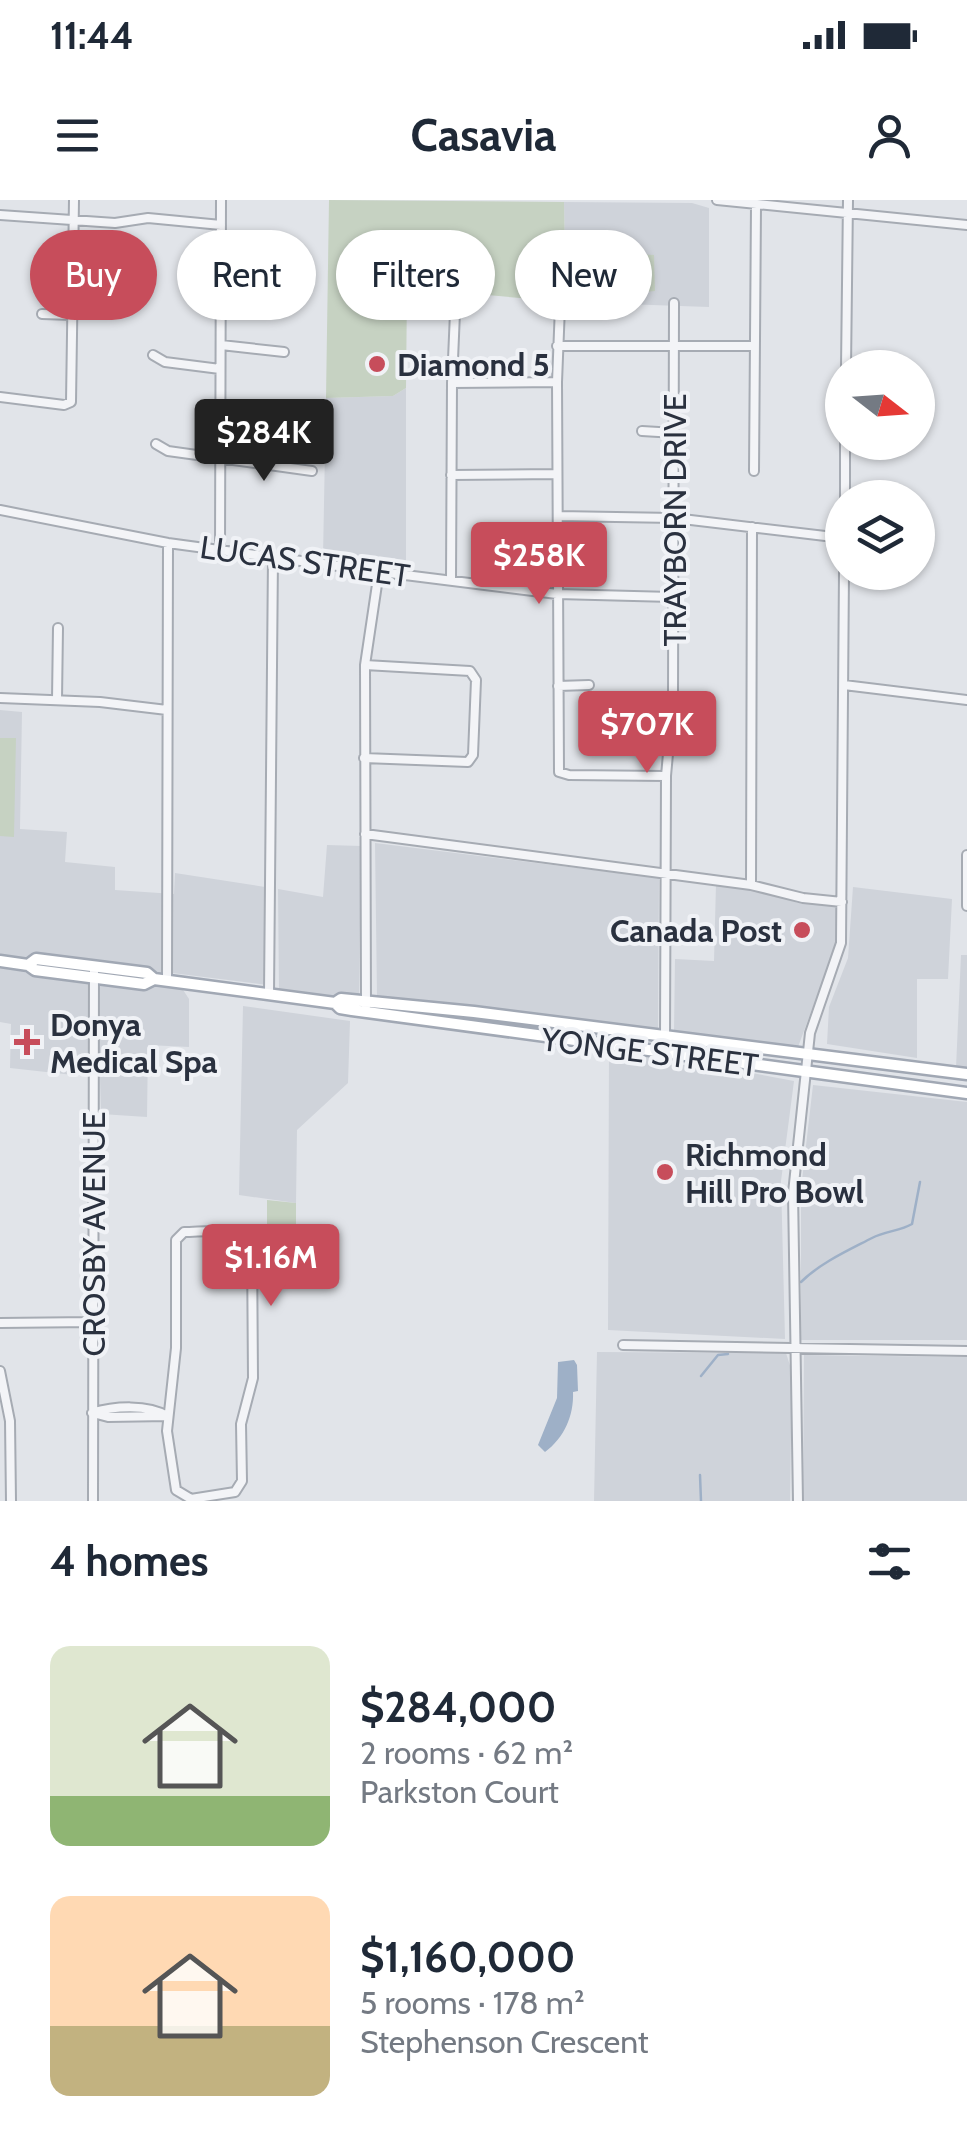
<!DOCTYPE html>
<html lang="en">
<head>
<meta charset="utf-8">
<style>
	body { margin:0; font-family:Cabin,sans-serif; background:#f6f6f7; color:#1f2937; height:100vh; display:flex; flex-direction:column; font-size:38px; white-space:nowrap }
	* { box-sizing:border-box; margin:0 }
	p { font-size:32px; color:#747a83 }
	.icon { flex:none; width:55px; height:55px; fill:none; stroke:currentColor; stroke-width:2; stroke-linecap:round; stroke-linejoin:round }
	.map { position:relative; height:1301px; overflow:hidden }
	.side { display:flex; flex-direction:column; background:#fff; flex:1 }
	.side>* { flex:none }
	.hud { position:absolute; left:30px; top:30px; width:908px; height:90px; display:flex; gap:20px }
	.needle { width:65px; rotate:107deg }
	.tools { position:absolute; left:825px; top:150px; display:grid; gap:20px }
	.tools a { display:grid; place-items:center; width:110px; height:110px; border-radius:50%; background:#fff; box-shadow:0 2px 8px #0004; font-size:50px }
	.price { position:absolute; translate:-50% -85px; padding:0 22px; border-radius:10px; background:#c74d5b; color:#fff; font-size:32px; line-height:65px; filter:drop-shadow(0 2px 5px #0008) }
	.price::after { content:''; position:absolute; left:50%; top:60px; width:30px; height:22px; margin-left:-15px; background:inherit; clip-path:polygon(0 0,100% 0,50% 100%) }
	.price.selected { background:#222; color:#fff }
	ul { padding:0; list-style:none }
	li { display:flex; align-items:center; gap:30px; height:250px; padding:0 50px }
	li span { display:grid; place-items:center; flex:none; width:280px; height:200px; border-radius:20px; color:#555 }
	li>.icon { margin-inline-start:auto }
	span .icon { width:120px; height:120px; fill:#fffc; stroke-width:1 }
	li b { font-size:42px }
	h2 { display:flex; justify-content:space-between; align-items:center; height:120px; padding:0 50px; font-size:42px }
	.pill { padding:0 35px; border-radius:45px; background:#fff; box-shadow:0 2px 8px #0004; font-size:35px; line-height:90px }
	.pill.selected { background:#c74d5b; color:#fff }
	.status { display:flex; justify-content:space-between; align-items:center; height:70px; padding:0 50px; background:#fff; direction:ltr }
	.status svg { height:28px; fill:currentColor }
	header { display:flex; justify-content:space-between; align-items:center; height:130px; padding:0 50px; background:#fff; font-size:45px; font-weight:700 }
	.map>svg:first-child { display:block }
	.built { fill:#cfd3da }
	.green { fill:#c6d2c2 }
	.water { fill:#9eb0c7 }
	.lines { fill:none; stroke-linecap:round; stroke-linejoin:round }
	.stream { stroke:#9eb0c7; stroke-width:2.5 }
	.minor-casing { stroke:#a6abb3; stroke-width:12 }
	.major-casing { stroke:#a1a8b4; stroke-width:15 }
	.minor { stroke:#f3f4f7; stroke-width:8 }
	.major { stroke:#fff; stroke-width:10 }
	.poi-dot { fill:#c74d5b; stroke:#f0f2f6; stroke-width:4 }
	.labels { text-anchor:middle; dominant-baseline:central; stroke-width:8; stroke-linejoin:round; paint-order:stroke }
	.poi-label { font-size:32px; font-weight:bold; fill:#2a313f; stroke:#f0f2f6; text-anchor:start }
	.street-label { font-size:32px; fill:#2a313f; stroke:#f0f2f6 }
</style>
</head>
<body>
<div class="status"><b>11:44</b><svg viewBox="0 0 49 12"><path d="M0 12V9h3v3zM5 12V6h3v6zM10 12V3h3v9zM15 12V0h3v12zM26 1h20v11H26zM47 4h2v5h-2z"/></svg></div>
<header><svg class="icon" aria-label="menu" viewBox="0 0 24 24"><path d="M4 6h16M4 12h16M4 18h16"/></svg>Casavia<svg class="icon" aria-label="person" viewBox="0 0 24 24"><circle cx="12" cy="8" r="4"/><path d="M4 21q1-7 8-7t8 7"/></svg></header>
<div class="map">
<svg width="967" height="1301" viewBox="0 0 967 1301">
	<rect width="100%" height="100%" fill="#e1e4e9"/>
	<path class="built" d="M564,2L692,3L709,8V107L566,102Z
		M406,188V366L323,357L326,198L393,196Z
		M0,510L22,512L20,629L67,632L65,662L115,667V690L174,694L175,673L265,687L267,785L172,773L189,799V847L148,845L147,917L101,914L100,878L10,868L11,824L0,822Z
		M375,643L659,678L658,830L377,796Z
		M327,645L361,646L359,798L279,790L278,689L323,697Z
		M716,684L758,690L798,703L837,706V742L798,847L674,832L675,759L714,761Z
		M853,687L952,699L948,779H917V858L827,844L829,807L848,758Z
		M961,755H967V869L956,868Z
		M243,806L350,821L348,883L297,930L296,1003L239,995Z
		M609,852L668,861L670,865H709L794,881L781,981L785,1139L608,1130Z
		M813,885L967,902V1140H801V989Z
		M597,1152L786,1153L792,1172L790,1301H594Z
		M804,1155L967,1157V1301H803Z"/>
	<path class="green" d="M329,0L564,2L566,102L407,88L406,188L393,196L326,198Z
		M602,39L631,40L635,54L654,55L655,91L643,92L642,99L626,102L575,100L572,43H601Z
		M0,538H16L14,637L0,636Z
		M267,1000L296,1003V1064L256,1062L255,1039L267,1030Z"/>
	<path class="water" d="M574,1160L577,1165L578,1191L573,1192C574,1216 564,1238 545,1252L538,1245L557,1198L558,1162Z"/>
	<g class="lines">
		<path class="stream" d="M801,1082C820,1063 849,1050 872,1038C885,1031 900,1031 912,1024L920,982
			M701,1176L718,1155L728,1154
			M700,1275L701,1301"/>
		<defs>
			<path id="minor" d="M717,0L967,25
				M0,15L115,23L148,18L221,25
				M560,106L557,182L559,572L569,575L666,576
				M42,114L72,115
				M221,145L284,152
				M557,146H754
				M153,155L165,162L220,169
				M846,168L848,0
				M452,183L557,182
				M0,197L64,205L71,202L74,0
				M642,231L675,233
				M156,244L168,251L312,271
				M754,271L756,6
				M451,275L556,274
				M845,298V242
				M0,310L168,343L397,374L557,394L672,397
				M558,316L674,318L842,338
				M220,350L221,0
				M451,380L452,183L456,89
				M844,485L967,500
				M558,486L589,485
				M0,498L100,502L167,510
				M57,499L58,428
				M364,558L468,562L473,555L476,480L470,471L365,465
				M365,634L751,685L803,698L842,702
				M967,655V706
				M751,685L752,327
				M167,780L168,343
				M269,793L273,357
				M366,806L365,465L379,371
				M665,837L666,576L673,498L674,103
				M184,1032C206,1032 238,1025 252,1046L253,1178L241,1224L242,1281L235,1292L191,1299L176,1290L167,1231L176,1148V1040Z
				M0,1123L92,1122
				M623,1145L967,1151
				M0,1171L10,1221L11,1301
				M92,1213C114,1206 148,1204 167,1216
				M93,1213L108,1217L167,1216
				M93,1301L94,766
				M798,1301L793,993L810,833L841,743L844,372"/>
			<path id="major" d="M0,761L28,765L35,770L144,784L154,779
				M28,765L36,759L147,773L154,779L335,803L340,808L352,810L967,893
				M335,803L341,799L474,812L967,874"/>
		</defs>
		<use href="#minor" class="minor-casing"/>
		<use href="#major" class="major-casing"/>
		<use href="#minor" class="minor"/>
		<use href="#major" class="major"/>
	</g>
	<g class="poi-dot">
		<circle cx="377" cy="164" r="10"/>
		<circle cx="802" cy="730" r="10"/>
		<path d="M22 827h10v10h10v10h-10v10h-10v-10h-10v-10h10z"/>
		<circle cx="665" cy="972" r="10"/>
	</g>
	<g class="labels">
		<g class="poi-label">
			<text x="397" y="164">Diamond 5</text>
			<text x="782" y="730" text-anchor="end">Canada Post</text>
			<text x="50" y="824">Donya<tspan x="50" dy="37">Medical Spa</tspan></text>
			<text x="685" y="954">Richmond<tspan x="685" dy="37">Hill Pro Bowl</tspan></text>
		</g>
		<g class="street-label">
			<text transform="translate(674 320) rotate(-90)">TRAYBORN DRIVE</text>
			<text transform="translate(305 361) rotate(8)">LUCAS STREET</text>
			<text transform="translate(650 852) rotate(7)">YONGE STREET</text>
			<text transform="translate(93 1034) rotate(-90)">CROSBY AVENUE</text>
		</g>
	</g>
</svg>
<div class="tools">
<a><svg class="needle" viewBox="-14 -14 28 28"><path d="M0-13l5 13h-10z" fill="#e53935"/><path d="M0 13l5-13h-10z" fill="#747a83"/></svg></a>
<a><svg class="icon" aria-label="layers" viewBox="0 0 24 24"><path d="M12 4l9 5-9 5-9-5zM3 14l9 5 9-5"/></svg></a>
</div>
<b class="price selected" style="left:264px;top:284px">$284K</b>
<b class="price" style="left:539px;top:407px">$258K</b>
<b class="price" style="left:647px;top:576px">$707K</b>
<b class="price" style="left:271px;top:1109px">$1.16M</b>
<div class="hud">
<a class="pill selected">Buy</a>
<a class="pill">Rent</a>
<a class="pill">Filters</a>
<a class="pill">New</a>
</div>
</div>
<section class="side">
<h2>4 homes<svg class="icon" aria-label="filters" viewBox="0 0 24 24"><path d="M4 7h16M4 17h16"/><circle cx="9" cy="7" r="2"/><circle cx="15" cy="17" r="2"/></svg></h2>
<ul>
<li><span style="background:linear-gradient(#dfe7d0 75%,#8fb573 0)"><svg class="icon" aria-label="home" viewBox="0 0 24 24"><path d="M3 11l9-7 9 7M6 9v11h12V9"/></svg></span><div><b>$284,000</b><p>2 rooms · 62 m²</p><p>Parkston Court</p></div></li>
<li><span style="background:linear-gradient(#ffd9b3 65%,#c2b280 0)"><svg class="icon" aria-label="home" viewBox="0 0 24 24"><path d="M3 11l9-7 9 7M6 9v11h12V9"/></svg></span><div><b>$1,160,000</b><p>5 rooms · 178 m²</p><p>Stephenson Crescent</p></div></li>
</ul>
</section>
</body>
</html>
